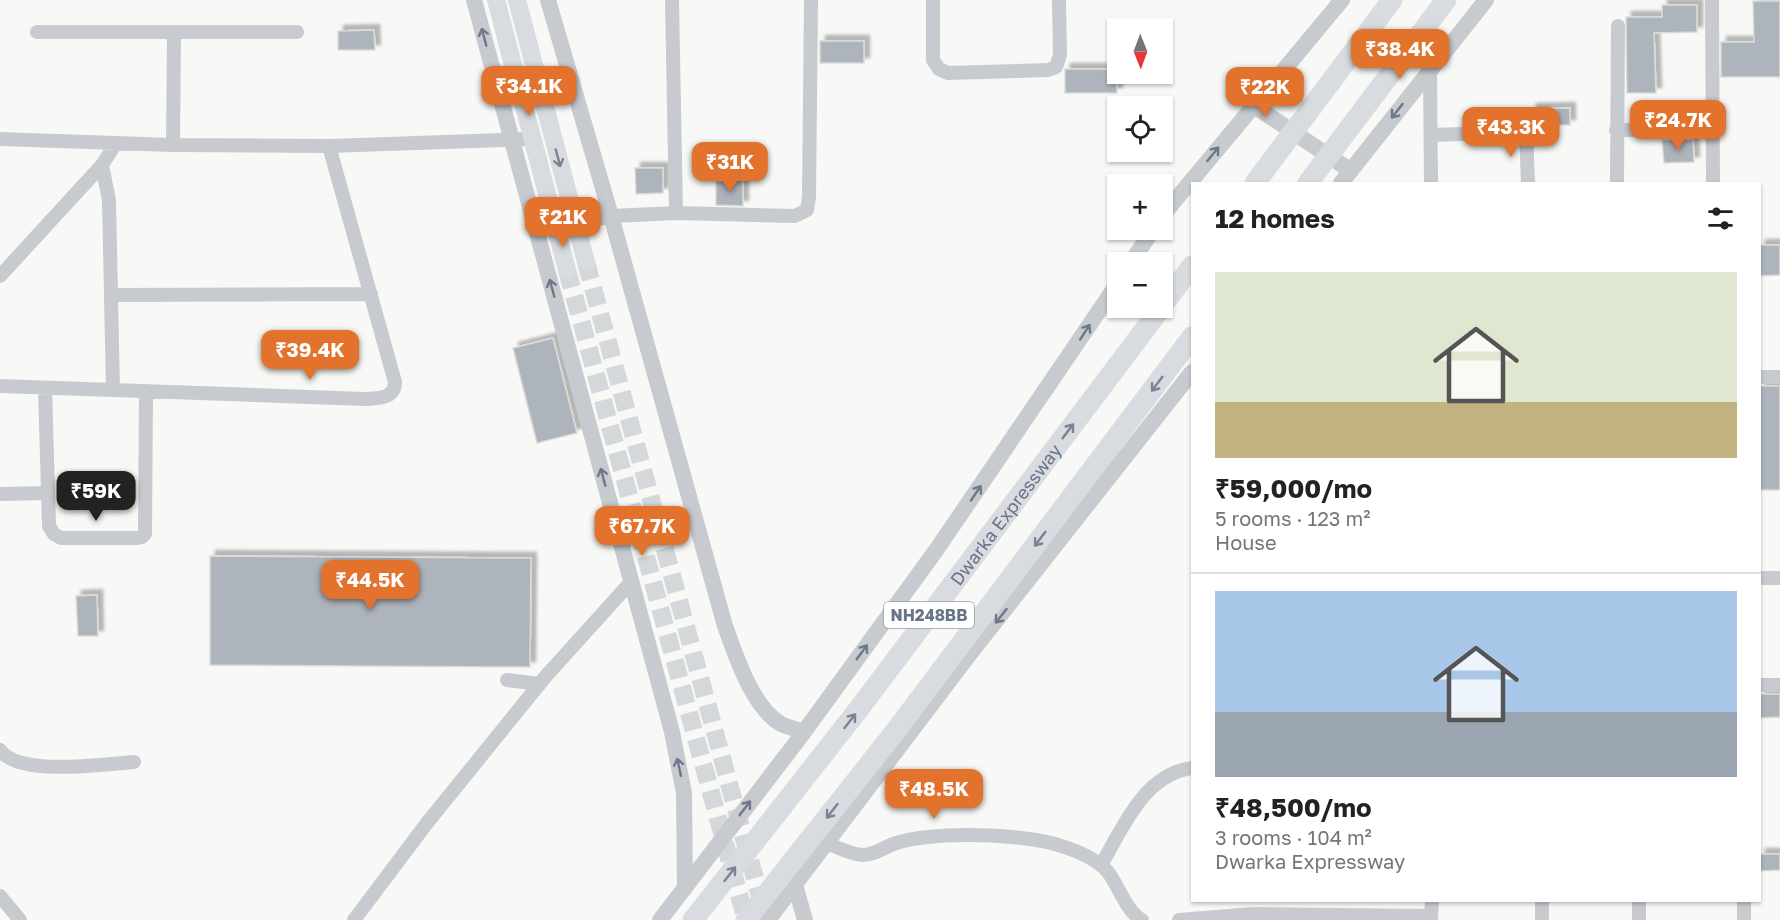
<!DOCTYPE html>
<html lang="en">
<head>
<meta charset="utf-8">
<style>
	body { margin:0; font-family:"Golos Text",sans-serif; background:#f2f2f2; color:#222; height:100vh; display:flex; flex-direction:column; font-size:22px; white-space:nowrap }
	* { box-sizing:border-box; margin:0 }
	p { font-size:20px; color:#767676 }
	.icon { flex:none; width:33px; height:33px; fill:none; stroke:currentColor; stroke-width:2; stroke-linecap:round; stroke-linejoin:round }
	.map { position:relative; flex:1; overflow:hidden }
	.drawer { position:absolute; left:1191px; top:182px; width:570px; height:720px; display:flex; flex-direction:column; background:#fff; border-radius:0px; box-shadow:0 2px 4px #0004 }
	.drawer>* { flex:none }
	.needle { width:39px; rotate:179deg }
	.buttons { position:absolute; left:1107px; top:18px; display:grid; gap:12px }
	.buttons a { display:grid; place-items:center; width:66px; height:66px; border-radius:0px; background:#fff; box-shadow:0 2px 4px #0004; font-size:30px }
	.price { position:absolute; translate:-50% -51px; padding:0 14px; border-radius:12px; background:#e3732c; color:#fff; font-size:20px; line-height:39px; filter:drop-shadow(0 2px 3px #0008) }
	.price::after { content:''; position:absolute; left:50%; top:36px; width:18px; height:14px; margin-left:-9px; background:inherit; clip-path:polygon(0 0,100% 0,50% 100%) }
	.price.active { background:#222; color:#fff }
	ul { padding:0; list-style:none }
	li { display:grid; align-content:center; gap:12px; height:318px; padding:0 24px }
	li+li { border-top:2px solid #e0e0e0 }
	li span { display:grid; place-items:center; height:186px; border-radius:0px; color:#555 }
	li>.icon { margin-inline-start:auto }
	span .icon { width:108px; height:108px; fill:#fffc; stroke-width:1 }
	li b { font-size:26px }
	h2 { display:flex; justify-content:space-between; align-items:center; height:72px; padding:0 24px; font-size:26px }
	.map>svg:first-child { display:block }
	.building { fill:#adb4bb; stroke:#dadbd9; stroke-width:1.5; filter:url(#shadow) }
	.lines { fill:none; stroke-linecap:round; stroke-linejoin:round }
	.secondary-tunnel { stroke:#d4d8da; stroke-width:18; stroke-dasharray:18 9; stroke-linecap:butt }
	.minor { stroke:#c7cace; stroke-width:14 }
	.tertiary { stroke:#c7cace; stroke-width:16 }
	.secondary { stroke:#d8dbdf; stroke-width:18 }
	.trunk { stroke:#d8dbdf; stroke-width:21 }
	.oneway { stroke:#6d788b }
	.oneway2 { stroke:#798394 }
	.labels { text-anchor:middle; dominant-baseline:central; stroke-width:6; stroke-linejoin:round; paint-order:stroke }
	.shield { fill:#fff; stroke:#959eab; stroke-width:1.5 }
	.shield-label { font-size:16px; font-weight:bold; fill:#687487 }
	.street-label { font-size:18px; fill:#687487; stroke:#fff }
</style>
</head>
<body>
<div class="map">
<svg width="1780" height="920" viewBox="0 0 1780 920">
	<defs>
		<filter id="shadow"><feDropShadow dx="5.5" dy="-5.5" stdDeviation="1.5" flood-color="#0004"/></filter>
	</defs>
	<rect width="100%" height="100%" fill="#f8f9f6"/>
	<path class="building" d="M1753,1H1780V77H1721V42H1754Z
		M1662,5H1697V32L1654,33L1656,93H1627L1626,17H1662Z
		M374,30L375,50H338V31Z
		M820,41H864V63H820Z
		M1065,69H1117V93H1065Z
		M1570,108V125H1531V109Z
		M1693,139L1694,162L1664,163L1662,140Z
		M635,168H663V193L636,194Z
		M743,180V206L716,205V181Z
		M1760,245H1780V275L1760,276Z
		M553,338L577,433L537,443L513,348Z
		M1760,386H1780V490H1760Z
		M210,556L531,558L530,667L210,665Z
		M97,595L98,636H78L76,596Z
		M1760,694H1780V717L1760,718Z
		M1760,854H1780V870L1760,871Z"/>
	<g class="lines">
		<path class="secondary-tunnel" d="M586,262L764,911
			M567,270L746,920"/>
		<path class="minor" d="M672,0L676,213
			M933,0V60L939,69L948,73L1048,70L1056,67L1060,55L1059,0
			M1712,0L1713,183
			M37,32H297
			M1430,70L1431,183
			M1616,130H1712
			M1431,135L1526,132L1528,183
			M0,139L173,145L329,146L532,139
			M173,145L174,33
			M102,165L109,200L113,390
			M1617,183L1618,26
			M567,227L611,216L676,213L795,216L807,210L809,197L811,0
			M0,276L102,165L116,143
			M111,295L371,294
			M1760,377H1780
			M0,386L365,399C378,398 395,399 395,382L329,146
			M45,388L49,526L54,534L61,538H137L142,537L145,534L146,391
			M0,494L47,493
			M1760,578H1780
			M507,680L540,684
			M1760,685H1780
			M0,750C19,777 104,764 134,762
			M827,843C838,848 850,854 862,855C875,855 884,847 896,843C906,840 917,838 928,837C963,833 1017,835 1051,843C1070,848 1095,857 1108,872C1118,885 1128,914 1142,920
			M1101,865C1123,828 1144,774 1192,768
			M0,896L20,920
			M1542,900V920
			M1639,900V920
			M1744,900V920
			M354,920L427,823L546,676L631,582
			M1179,920L1253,914L1431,916
			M1431,920L1432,900"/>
		<path class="tertiary" d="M474,0L672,732L684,793L685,888
			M548,0L611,216L725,626C736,656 752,707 781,724C788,727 796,729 803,732
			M1253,105L1351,171
			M1341,183L1486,0
			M1162,216L1342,0
			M1131,262L1153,230
			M795,885L805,920
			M660,920L801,736L937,549L1118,283
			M768,920L969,655L1192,372"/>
		<path class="secondary" d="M496,0L567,270
			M517,0L586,262"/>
		<g class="trunk">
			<path d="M1255,183L1392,0"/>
			<path d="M1308,183L1446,0"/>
			<path d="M1162,306L1192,266"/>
			<path id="s1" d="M693,920L858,710L1161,308"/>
			<path d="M746,920L894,733L1192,337"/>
		</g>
	</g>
	<defs><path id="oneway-shaft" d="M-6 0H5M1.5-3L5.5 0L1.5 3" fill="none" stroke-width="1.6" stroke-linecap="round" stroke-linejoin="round" transform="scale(1.5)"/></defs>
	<g class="oneway">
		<use href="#oneway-shaft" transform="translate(484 37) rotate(-105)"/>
		<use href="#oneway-shaft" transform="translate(1397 111) rotate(128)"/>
		<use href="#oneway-shaft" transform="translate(1213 154) rotate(-51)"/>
		<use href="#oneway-shaft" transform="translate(552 288) rotate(-105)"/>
		<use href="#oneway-shaft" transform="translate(1085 332) rotate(-57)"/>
		<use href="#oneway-shaft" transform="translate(603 477) rotate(-105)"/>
		<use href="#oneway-shaft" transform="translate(976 493) rotate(-56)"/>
		<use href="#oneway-shaft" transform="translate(1001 616) rotate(128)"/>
		<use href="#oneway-shaft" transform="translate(862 652) rotate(-54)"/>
		<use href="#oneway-shaft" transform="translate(679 767) rotate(-102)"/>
		<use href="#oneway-shaft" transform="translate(745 808) rotate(-53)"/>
	</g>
	<g class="oneway2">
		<use href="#oneway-shaft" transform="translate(558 158) rotate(75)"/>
		<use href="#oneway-shaft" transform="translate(1157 384) rotate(127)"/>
		<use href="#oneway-shaft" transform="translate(1068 431) rotate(-53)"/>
		<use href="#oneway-shaft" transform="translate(1040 539) rotate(127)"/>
		<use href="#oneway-shaft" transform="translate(850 721) rotate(-52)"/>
		<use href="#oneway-shaft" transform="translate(832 811) rotate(128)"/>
		<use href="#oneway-shaft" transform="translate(730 874) rotate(-52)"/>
	</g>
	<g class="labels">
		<rect class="shield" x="884" y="602" width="90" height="26" rx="4.5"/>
		<g class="shield-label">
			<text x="929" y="615">NH248BB</text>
		</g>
		<g class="street-label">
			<text stroke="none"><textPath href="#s1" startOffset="512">Dwarka Expressway</textPath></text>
		</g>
	</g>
</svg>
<div class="buttons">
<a><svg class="needle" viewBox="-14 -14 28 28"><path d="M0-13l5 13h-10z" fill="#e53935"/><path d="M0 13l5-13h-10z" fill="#767676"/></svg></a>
<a><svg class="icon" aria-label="locate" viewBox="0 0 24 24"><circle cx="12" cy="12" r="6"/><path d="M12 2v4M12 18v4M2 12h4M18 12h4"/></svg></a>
<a>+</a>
<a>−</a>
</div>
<b class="price" style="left:1400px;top:80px">₹38.4K</b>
<b class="price" style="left:529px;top:117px">₹34.1K</b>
<b class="price" style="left:1265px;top:118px">₹22K</b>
<b class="price" style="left:1678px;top:151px">₹24.7K</b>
<b class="price" style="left:1511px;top:158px">₹43.3K</b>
<b class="price" style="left:730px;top:193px">₹31K</b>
<b class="price" style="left:563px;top:248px">₹21K</b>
<b class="price" style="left:310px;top:381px">₹39.4K</b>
<b class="price active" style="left:96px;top:522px">₹59K</b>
<b class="price" style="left:642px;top:557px">₹67.7K</b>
<b class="price" style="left:370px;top:611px">₹44.5K</b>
<b class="price" style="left:934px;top:820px">₹48.5K</b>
<section class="drawer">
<h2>12 homes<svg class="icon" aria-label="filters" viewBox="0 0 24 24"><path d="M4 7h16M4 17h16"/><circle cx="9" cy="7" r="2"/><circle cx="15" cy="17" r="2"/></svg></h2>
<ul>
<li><span style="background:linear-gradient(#dfe7d0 70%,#c2b280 0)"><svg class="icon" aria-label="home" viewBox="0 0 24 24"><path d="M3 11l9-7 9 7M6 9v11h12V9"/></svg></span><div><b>₹59,000/mo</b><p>5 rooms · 123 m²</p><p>House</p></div></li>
<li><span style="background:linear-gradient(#a9c7e8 65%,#9aa5b1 0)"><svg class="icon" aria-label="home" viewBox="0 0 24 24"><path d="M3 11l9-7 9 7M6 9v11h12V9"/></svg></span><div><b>₹48,500/mo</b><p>3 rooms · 104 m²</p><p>Dwarka Expressway</p></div></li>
</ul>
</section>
</div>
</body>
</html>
